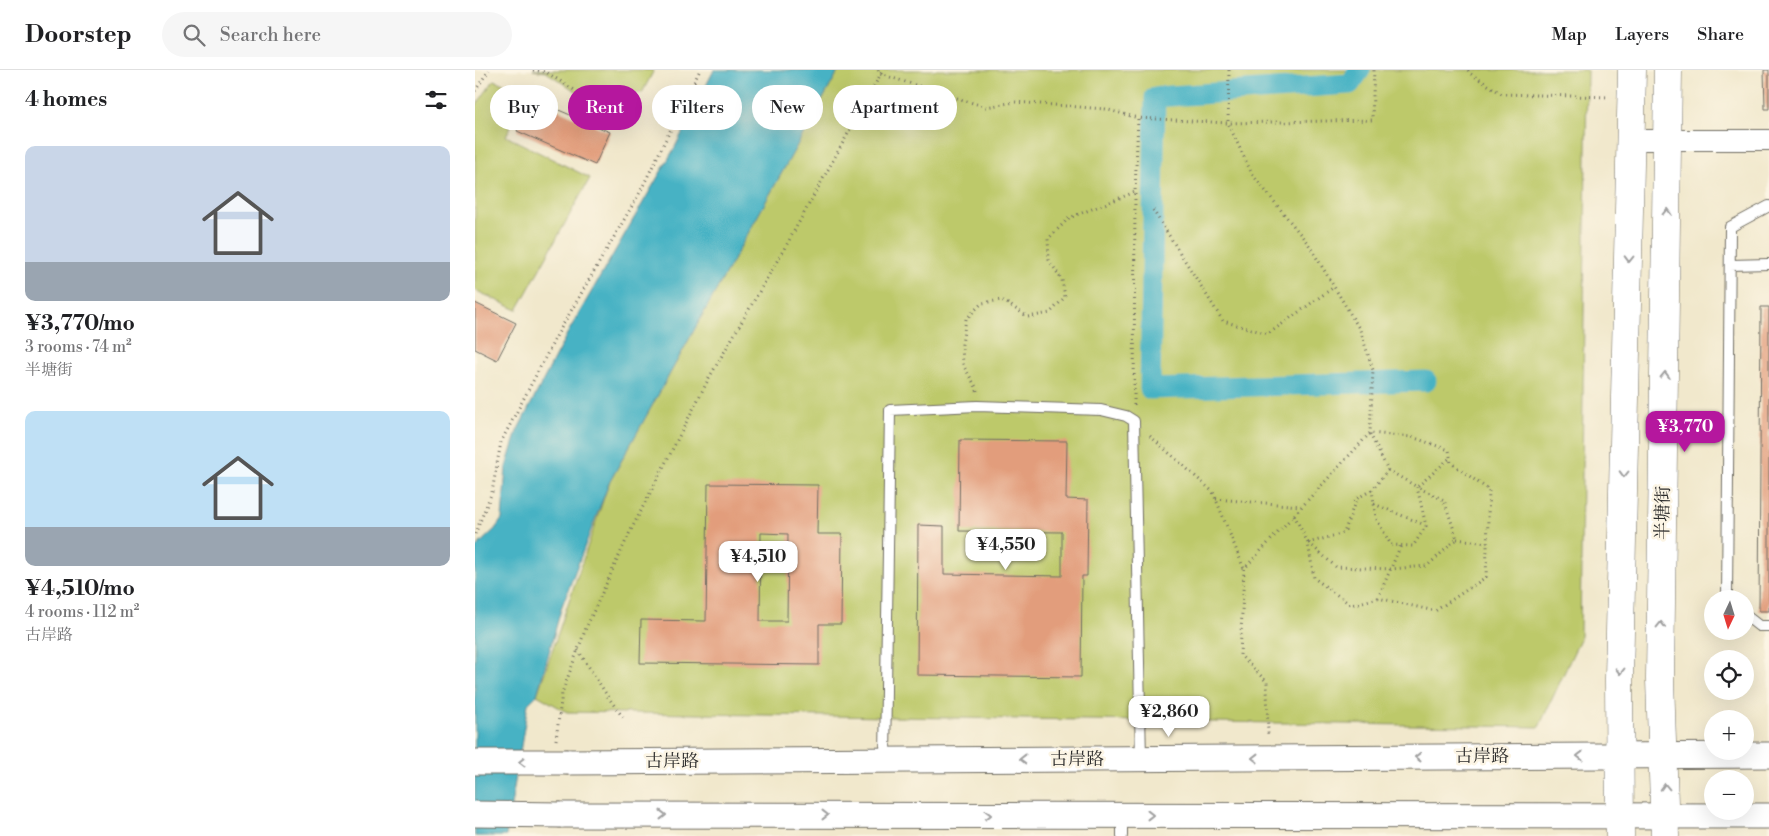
<!DOCTYPE html>
<html lang="en">
<head>
<meta charset="utf-8">
<style>
	body { margin:0; font-family:"Libre Bodoni","Noto Serif SC",serif; background:#f6f6f6; color:#202124; height:100vh; display:flex; flex-direction:column; font-size:19px; white-space:nowrap }
	* { box-sizing:border-box; margin:0 }
	p { font-size:16px; color:#757577 }
	.icon { flex:none; width:28px; height:28px; fill:none; stroke:currentColor; stroke-width:2; stroke-linecap:round; stroke-linejoin:round }
	.map { position:relative; flex:1; overflow:hidden }
	.details { display:flex; flex-direction:column; background:#fff; width:475px }
	.details>* { flex:none }
	.hud { position:absolute; left:15px; top:15px; width:475px; height:45px; display:flex; gap:10px }
	.needle { width:32px; rotate:184deg }
	.fabs { position:absolute; left:1229px; top:520px; display:grid; gap:10px }
	.fabs a { display:grid; place-items:center; width:50px; height:50px; border-radius:50%; background:#fff; box-shadow:0 5px 20px #0002; font-size:25px }
	.price { position:absolute; translate:-50% -42px; padding:0 11px; border-radius:10px; background:#fff; color:#222; font-size:16px; line-height:32px; filter:drop-shadow(0 1px 2px #0008) }
	.price::after { content:''; position:absolute; left:50%; top:30px; width:15px; height:11px; margin-left:-8px; background:inherit; clip-path:polygon(0 0,100% 0,50% 100%) }
	.price.current { background:#b5179e; color:#fff }
	ul { padding:0; list-style:none }
	li { display:grid; align-content:center; gap:10px; height:265px; padding:0 25px }
	li span { display:grid; place-items:center; height:155px; border-radius:10px; color:#555 }
	li>.icon { margin-inline-start:auto }
	span .icon { width:90px; height:90px; fill:#fffc; stroke-width:1 }
	li b { font-size:21px }
	h2 { display:flex; justify-content:space-between; align-items:center; height:60px; padding:0 25px; font-size:21px }
	.pill { padding:0 18px; border-radius:22px; background:#fff; box-shadow:0 5px 20px #0002; font-size:18px; line-height:45px }
	.pill.current { background:#b5179e; color:#fff }
	header { display:flex; align-items:center; gap:30px; box-sizing:border-box; height:70px; padding:0 25px; background:#fff; border-bottom:1px solid #e0e0e0 }
	header strong { font-size:24px }
	nav { display:flex; gap:28px; margin-inline-start:auto; font-size:18px }
	.search { width:350px; height:45px; background:#f6f6f6; display:flex; align-items:center; gap:12px; box-sizing:border-box; padding:0 18px; border-radius:28px; color:#757577; font-size:19px }
	main { display:flex; flex:1; min-height:0 }
	.map>svg:first-child { display:block }
	.green { fill:#bdc96b; stroke:#747a4b }
	.water { fill:#46b2c4; stroke:#386e78 }
	.lines { fill:none; stroke-linecap:round; stroke-linejoin:round }
	.canal { stroke:#46b2c4; stroke-width:21 }
	.building { fill:#e29d7c; fill-rule:evenodd }
	.service-casing { stroke:#706d63; stroke-width:12 }
	.minor-casing { stroke:#706d63; stroke-width:22 }
	.tertiary-casing { stroke:#706d63; stroke-width:27 }
	.secondary-casing { stroke:#706d63; stroke-width:29 }
	.path { stroke:#706d63; stroke-width:3; stroke-dasharray:1 4; stroke-linecap:butt }
	.service { stroke:#fff; stroke-width:10 }
	.minor { stroke:#fff; stroke-width:20 }
	.tertiary { stroke:#fff; stroke-width:25 }
	.secondary { stroke:#fff; stroke-width:28 }
	.tertiary-bridge-casing { stroke:#706d63; stroke-width:27; stroke-linecap:butt }
	.tertiary-bridge { stroke:#fff; stroke-width:25 }
	.oneway { stroke:#a0a0a0 }
	.labels { text-anchor:middle; dominant-baseline:central; stroke-width:5; stroke-linejoin:round; paint-order:stroke }
	.street-label { font-size:18px; fill:#2b2b2b; stroke:#fcf5e5 }
</style>
</head>
<body>
<header>
<strong>Doorstep</strong>
<div class="search"><svg class="icon" aria-label="search" viewBox="0 0 24 24"><circle cx="10" cy="10" r="6"/><path d="M15 15l6 6"/></svg>Search here</div>
<nav><a>Map</a><a>Layers</a><a>Share</a></nav>
</header>
<main>
<section class="details">
<h2>4 homes<svg class="icon" aria-label="filters" viewBox="0 0 24 24"><path d="M4 7h16M4 17h16"/><circle cx="9" cy="7" r="2"/><circle cx="15" cy="17" r="2"/></svg></h2>
<ul>
<li><span style="background:linear-gradient(#c9d6e8 75%,#9aa5b1 0)"><svg class="icon" aria-label="home" viewBox="0 0 24 24"><path d="M3 11l9-7 9 7M6 9v11h12V9"/></svg></span><div><b>¥3,770/mo</b><p>3 rooms · 74 m²</p><p>半塘街</p></div></li>
<li><span style="background:linear-gradient(#bfe0f5 75%,#9aa5b1 0)"><svg class="icon" aria-label="home" viewBox="0 0 24 24"><path d="M3 11l9-7 9 7M6 9v11h12V9"/></svg></span><div><b>¥4,510/mo</b><p>4 rooms · 112 m²</p><p>古岸路</p></div></li>
</ul>
</section>
<div class="map">
<svg width="1294" height="766" viewBox="0 0 1294 766">
	<rect width="100%" height="100%" fill="#fcf5e5"/>
	<filter id="ink" filterUnits="userSpaceOnUse"><feTurbulence type="fractalNoise" baseFrequency=".02" numOctaves="2"/><feDisplacementMap in="SourceGraphic" scale="10" xChannelSelector="R" yChannelSelector="G"/><feConvolveMatrix kernelMatrix="1 2 1 2 8 2 1 2 1" color-interpolation-filters="sRGB"/></filter>
	<filter id="wash" filterUnits="userSpaceOnUse"><feTurbulence type="fractalNoise" baseFrequency=".0096" numOctaves="4" result="noise"/><feDisplacementMap in="SourceGraphic" scale="20" xChannelSelector="R" yChannelSelector="G"/><feGaussianBlur stdDeviation="1.12" result="paint"/><feColorMatrix in="noise" values="0 0 0 0 0 0 0 0 0 0 0 0 0 0 0 0 0 1.4 0 .05"/><feComposite in="paint" operator="in"/></filter>
	<g filter="url(#wash)">
		<rect width="100%" height="100%" fill="#f1e8cc"/>
		<path class="green" d="M58,0H179L167,23H104L71,2Z
			M364,0H1112L1105,569L1064,657L92,642L62,625L134,413Z
			M19,10L51,24L31,66L115,108L42,240L0,220V37Z"/>
		<path class="water" d="M239,0H364L134,413L87,536L62,625L53,634L31,766H0V478L20,459L27,449L31,397L42,361L92,264L199,79Z"/>
		<g class="lines">
			<path class="canal" d="M885,0L875,14L680,27L675,319L951,311"/>
		</g>
		<g id="blocks">
			<path class="building" d="M1289,0H1294V39H1290Z
				M58,29L135,62L120,95L42,61Z
				M0,233L41,253L22,290L0,279Z
				M1286,237H1294V541H1284Z
				M485,370L592,371L591,429L613,430L612,506H607L606,607L442,605L443,455L469,456V504L587,506V462L484,461Z
				M233,414L343,415L342,464H367L366,554H344V595L165,593L166,550L231,551ZM286,463L313,464L312,551H285Z"/>
		</g>
	</g>
	<g filter="url(#ink)">
		<use href="#blocks" fill-opacity="0" stroke="#706d63" stroke-width="1"/>
		<g class="lines">
			<defs>
				<path id="service" d="M1255,195L1294,194
					M1252,529L1255,157L1294,136
					M1270,545L1284,556H1294
					M410,689L415,340L502,336L626,340L651,346L659,351L666,689
					M647,766V745"/>
				<path id="minor" d="M1156,70H1294"/>
				<path id="tertiary" d="M93,692L1294,685
					M86,745L1294,746"/>
				<path id="secondary" d="M1145,766L1144,609L1157,0
					M1190,766L1185,609L1193,0"/>
			</defs>
			<use href="#service" class="service-casing"/>
			<use href="#minor" class="minor-casing"/>
			<use href="#tertiary" class="tertiary-casing"/>
			<use href="#secondary" class="secondary-casing"/>
			<path class="path" d="M58,0L71,2L104,23L143,25
				M403,0L405,4L511,37L540,32L630,39L663,48
				M754,0L753,53L777,104L834,175L885,260L898,300L895,363L769,499L765,585L792,612L793,667
				M993,0L996,4L1027,24L1135,27
				M0,21L14,0
				M678,140L748,251L793,264L859,217
				M502,321L501,317L488,295L487,274L491,249L507,233L527,230L553,247L575,243L590,227L587,210L574,190L573,169L594,148L660,122
				M659,335L660,122L663,48L753,53L897,50L899,0
				M895,364L913,400L942,417L975,388
				M675,366L738,422L769,499
				M913,400L897,420L901,448L916,475L938,476L951,456L942,417
				M741,429L826,436
				M899,434L950,455
				M819,445L833,473L839,508L876,535L903,528L960,541L1011,507L1014,420L976,393L974,380L937,367L895,363
				M0,464L17,422L26,372L82,265L164,124L225,0
				M982,469L1012,473
				M833,473L869,463L881,429L897,420
				M834,473L861,497L916,499L952,496L982,469L969,430L942,417
				M903,528L926,475
				M103,580L133,627L150,650
				M81,670L87,623L111,558L154,464L234,308L312,174L408,0"/>
			<use href="#service" class="service"/>
			<use href="#minor" class="minor"/>
			<use href="#tertiary" class="tertiary"/>
			<use href="#secondary" class="secondary"/>
			<defs>
				<path id="tertiary-bridge" d="M0,692H93
					M0,744L86,745"/>
			</defs>
			<use href="#tertiary-bridge" class="tertiary-bridge-casing"/>
			<use href="#tertiary-bridge" class="tertiary-bridge"/>
		</g>
		<defs><path id="oneway-chevron" d="M-2-3.5L2.5 0L-2 3.5" fill="none" stroke-width="1.6" stroke-linecap="round" stroke-linejoin="round" transform="scale(1.25)"/></defs>
		<g class="oneway">
			<use href="#oneway-chevron" transform="translate(1192 142) rotate(-89)"/>
			<use href="#oneway-chevron" transform="translate(1154 189) rotate(91)"/>
			<use href="#oneway-chevron" transform="translate(1190 305) rotate(-89)"/>
			<use href="#oneway-chevron" transform="translate(1149 404) rotate(91)"/>
			<use href="#oneway-chevron" transform="translate(1186 555) rotate(-89)"/>
			<use href="#oneway-chevron" transform="translate(1145 601) rotate(91)"/>
			<use href="#oneway-chevron" transform="translate(1105 686) rotate(180)"/>
			<use href="#oneway-chevron" transform="translate(943 687) rotate(180)"/>
			<use href="#oneway-chevron" transform="translate(780 688) rotate(180)"/>
			<use href="#oneway-chevron" transform="translate(548 689) rotate(180)"/>
			<use href="#oneway-chevron" transform="translate(47 692) rotate(-180)"/>
			<use href="#oneway-chevron" transform="translate(1190 717) rotate(-92)"/>
			<use href="#oneway-chevron" transform="translate(188 745)"/>
			<use href="#oneway-chevron" transform="translate(350 745)"/>
			<use href="#oneway-chevron" transform="translate(513 745)"/>
			<use href="#oneway-chevron" transform="translate(675 745)"/>
		</g>
	</g>
	<g class="labels">
		<g class="street-label">
			<text transform="translate(1188 443) rotate(-89)">半塘街</text>
			<text x="1007" y="686">古岸路</text>
			<text x="602" y="689">古岸路</text>
			<text x="197" y="691">古岸路</text>
		</g>
	</g>
</svg>
<div class="fabs">
<a><svg class="needle" viewBox="-14 -14 28 28"><path d="M0-13l5 13h-10z" fill="#e53935"/><path d="M0 13l5-13h-10z" fill="#757577"/></svg></a>
<a><svg class="icon" aria-label="locate" viewBox="0 0 24 24"><circle cx="12" cy="12" r="6"/><path d="M12 2v4M12 18v4M2 12h4M18 12h4"/></svg></a>
<a>+</a>
<a>−</a>
</div>
<b class="price current" style="left:1210px;top:383px">¥3,770</b>
<b class="price" style="left:531px;top:501px">¥4,550</b>
<b class="price" style="left:283px;top:513px">¥4,510</b>
<b class="price" style="left:694px;top:668px">¥2,860</b>
<div class="hud">
<a class="pill">Buy</a>
<a class="pill current">Rent</a>
<a class="pill">Filters</a>
<a class="pill">New</a>
<a class="pill">Apartment</a>
</div>
</div>
</main>
</body>
</html>
